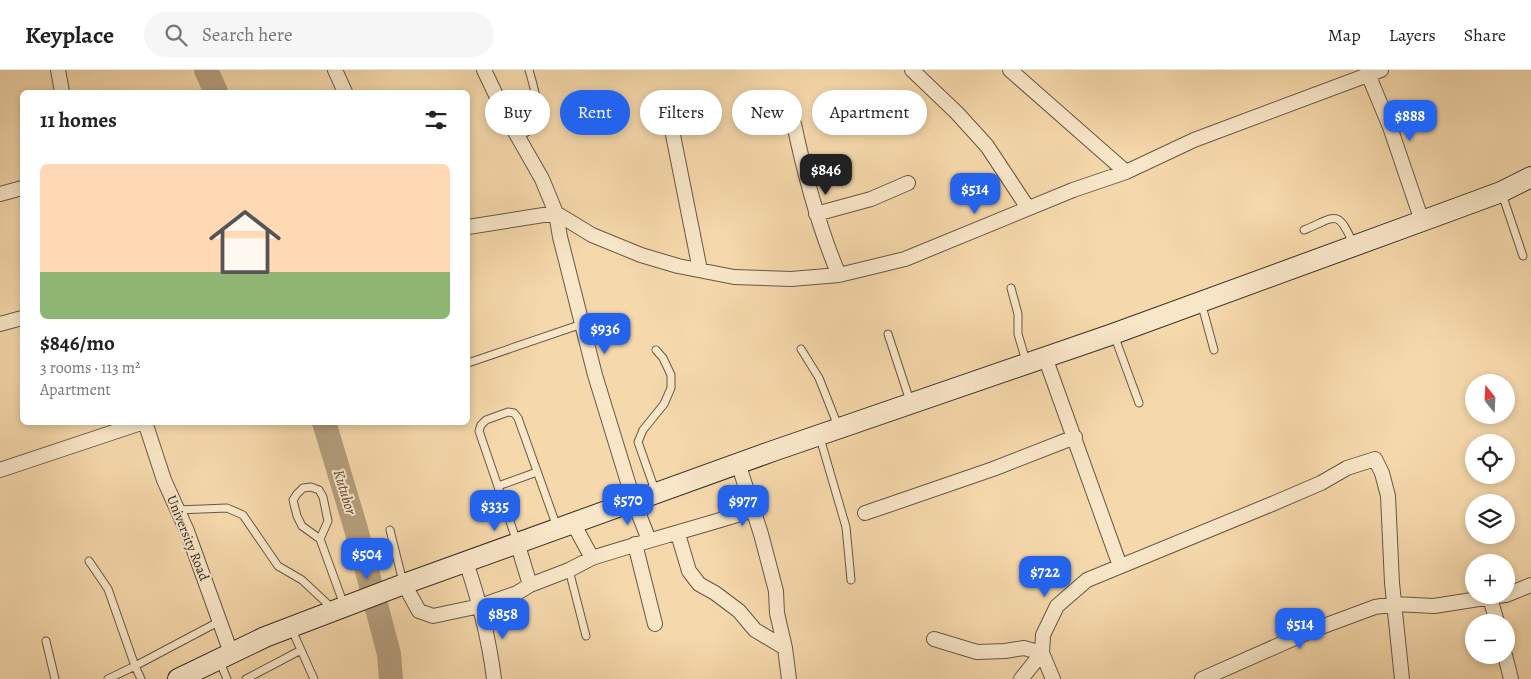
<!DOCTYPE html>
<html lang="en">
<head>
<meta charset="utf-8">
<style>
	body { margin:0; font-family:Alegreya,serif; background:#f6f6f6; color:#222; height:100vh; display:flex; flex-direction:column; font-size:19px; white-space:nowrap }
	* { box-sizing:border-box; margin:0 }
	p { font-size:16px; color:#767676 }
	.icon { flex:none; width:28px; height:28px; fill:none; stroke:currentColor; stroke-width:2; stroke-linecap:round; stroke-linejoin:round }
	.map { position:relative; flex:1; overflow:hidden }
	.details { position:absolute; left:20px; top:20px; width:450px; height:335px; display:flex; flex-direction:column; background:#fff; border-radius:8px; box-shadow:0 2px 8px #0003 }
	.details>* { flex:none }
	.hud { position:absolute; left:485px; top:20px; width:475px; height:45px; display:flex; gap:10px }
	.needle { width:32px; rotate:342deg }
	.tools { position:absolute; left:1465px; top:304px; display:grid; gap:10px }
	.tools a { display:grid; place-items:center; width:50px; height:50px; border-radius:50%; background:#fff; box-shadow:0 2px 8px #0003; font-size:25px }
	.price { position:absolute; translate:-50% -42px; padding:0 11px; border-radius:10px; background:#2563eb; color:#fff; font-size:16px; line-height:32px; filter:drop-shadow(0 1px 2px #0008) }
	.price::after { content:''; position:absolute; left:50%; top:30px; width:15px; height:11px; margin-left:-8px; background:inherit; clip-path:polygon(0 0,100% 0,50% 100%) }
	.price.selected { background:#222; color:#fff }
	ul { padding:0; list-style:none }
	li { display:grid; align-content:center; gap:10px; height:265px; padding:0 20px }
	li+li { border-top:1px solid #e0e0e0 }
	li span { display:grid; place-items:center; height:155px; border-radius:8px; color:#555 }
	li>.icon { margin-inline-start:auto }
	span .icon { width:90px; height:90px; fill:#fffc; stroke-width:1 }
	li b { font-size:21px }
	h2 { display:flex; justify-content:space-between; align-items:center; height:60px; padding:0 20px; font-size:21px }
	.pill { padding:0 18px; border-radius:22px; background:#fff; box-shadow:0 2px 8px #0003; font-size:18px; line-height:45px }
	.pill.selected { background:#2563eb; color:#fff }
	header { display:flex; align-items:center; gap:30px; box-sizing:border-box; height:70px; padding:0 25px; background:#fff; border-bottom:1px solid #e0e0e0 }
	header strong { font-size:24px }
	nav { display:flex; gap:28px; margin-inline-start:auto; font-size:18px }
	.search { width:350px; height:45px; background:#f6f6f6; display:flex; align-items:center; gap:12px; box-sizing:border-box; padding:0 18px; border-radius:28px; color:#767676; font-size:19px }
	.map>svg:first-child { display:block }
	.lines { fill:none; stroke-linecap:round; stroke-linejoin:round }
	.river { stroke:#b49e7d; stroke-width:24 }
	.lane-casing { stroke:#665845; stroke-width:9 }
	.street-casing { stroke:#665845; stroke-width:16 }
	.secondary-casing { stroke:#362d23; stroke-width:22 }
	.lane { stroke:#f8e6c8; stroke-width:7 }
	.street { stroke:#f8e6c8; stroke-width:14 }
	.secondary { stroke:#f8e6c8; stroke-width:20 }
	.labels { text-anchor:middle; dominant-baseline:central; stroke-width:4; stroke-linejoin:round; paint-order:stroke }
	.street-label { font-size:14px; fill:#362d23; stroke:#f8e6c8 }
	.water-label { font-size:15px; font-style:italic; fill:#56493a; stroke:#f8e6c8 }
</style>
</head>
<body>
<header>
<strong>Keyplace</strong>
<div class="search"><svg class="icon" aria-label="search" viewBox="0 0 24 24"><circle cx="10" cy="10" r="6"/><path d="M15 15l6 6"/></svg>Search here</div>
<nav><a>Map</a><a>Layers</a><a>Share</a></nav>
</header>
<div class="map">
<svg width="1531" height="609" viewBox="0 0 1531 609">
	<rect width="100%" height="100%" fill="#f5d8ab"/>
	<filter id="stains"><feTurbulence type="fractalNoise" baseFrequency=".004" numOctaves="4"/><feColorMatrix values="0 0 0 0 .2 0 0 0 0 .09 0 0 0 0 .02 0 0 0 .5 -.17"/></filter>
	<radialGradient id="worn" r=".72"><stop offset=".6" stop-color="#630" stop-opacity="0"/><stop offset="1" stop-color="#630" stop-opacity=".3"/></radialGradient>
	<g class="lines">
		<path class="river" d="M206,0L216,22
			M324,352L356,459L389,584L391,609"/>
		<defs>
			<path id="lane" d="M518,67L535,57C540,36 535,21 529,0
				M1502,124L1523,186
				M1304,160C1336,147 1337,138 1353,173
				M1011,218L1018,244V264L1026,291
				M1201,232L1214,280
				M888,264L910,331
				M1114,265L1139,333
				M801,279L819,308L838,356
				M468,293L582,254
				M820,368L846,457L851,510
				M498,416L537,402
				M656,423L638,372L643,360L664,334L671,318V305L663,288L656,280
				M177,440L227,438L243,445L278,496L302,510L333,539
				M390,460L403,512
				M320,469L328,451L323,427L319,420L311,417L303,418L297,424L293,430L297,446L302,456L320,469L344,535
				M517,472L479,361L481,355L486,350L508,342L514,343L518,348L557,457
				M89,491L108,519L135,596L220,551
				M569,500L586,566
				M292,560L314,609
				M46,571L55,609
				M220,592L227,609
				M108,609L135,596L141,609
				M246,609L301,580"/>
			<path id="street" d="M58,0L62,22
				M335,0L345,22
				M484,0L506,46L542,109L556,143L560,167L595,305L634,432L649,470
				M912,0L957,43L987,76L1028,138
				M1010,0L1126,102
				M1368,4L1390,57L1422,151
				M794,54C805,106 818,156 839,205
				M673,65L700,200
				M0,124L22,118
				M816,144L871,129L908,113
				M468,157L556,143L592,165L641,185L678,196L734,207L791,209L839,205L905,189L1073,120L1126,102L1194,70L1381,0
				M0,254L22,248
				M1045,287L1120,496
				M145,352L164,410L187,461L231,583
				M738,393L761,464L776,521L777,543L785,578L789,609
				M0,400L144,352
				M865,443L993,399L1075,367
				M678,464L689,501L699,514L715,523L739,541L755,560L785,578
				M517,472L530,515
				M635,474L655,554
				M592,488C645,471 699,457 753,440
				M466,492C479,530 489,568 494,609
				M404,514L419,541L433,546L480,536L517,523L530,515L569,500L592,488L573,453
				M1506,525L1531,515
				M1490,528L1497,552
				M934,569L977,582L1005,581L1024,578L1042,583L1053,609
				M1505,585L1511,609
				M1021,609L1042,583L1043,565L1057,536L1087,510L1272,434L1321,413L1347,398L1375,389L1382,403L1388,426L1392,513L1402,609
				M1202,609L1313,560L1375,537L1394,534L1434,536L1504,525"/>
			<path id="secondary" d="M178,609L265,567L404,514L773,381L1113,264L1444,143L1501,122L1531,107"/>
		</defs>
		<use href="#lane" class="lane-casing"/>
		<use href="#street" class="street-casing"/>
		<use href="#secondary" class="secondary-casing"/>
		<use href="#lane" class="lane"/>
		<use href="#street" class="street"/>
		<use href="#secondary" class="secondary"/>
	</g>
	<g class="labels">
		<g class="street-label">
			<text transform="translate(188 468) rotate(68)">University Road</text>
		</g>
		<g class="water-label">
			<text transform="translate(345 422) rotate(73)">Kutubor</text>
		</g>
	</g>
	<rect width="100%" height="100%" filter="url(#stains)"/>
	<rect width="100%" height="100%" fill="url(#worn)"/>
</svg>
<div class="tools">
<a><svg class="needle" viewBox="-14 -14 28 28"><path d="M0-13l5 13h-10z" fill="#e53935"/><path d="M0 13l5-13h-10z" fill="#767676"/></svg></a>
<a><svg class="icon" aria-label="locate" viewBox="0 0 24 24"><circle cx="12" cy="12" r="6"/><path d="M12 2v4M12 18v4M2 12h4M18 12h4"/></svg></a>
<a><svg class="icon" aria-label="layers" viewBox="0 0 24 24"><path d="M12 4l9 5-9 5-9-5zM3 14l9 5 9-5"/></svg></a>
<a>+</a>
<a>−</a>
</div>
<b class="price" style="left:1410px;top:72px">$888</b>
<b class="price selected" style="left:826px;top:126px">$846</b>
<b class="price" style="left:975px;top:145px">$514</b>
<b class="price" style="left:605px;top:285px">$936</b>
<b class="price" style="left:628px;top:456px">$570</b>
<b class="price" style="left:743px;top:457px">$977</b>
<b class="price" style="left:495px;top:462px">$335</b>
<b class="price" style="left:367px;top:510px">$504</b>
<b class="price" style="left:1045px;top:528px">$722</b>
<b class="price" style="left:503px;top:570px">$858</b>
<b class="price" style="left:1300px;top:580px">$514</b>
<div class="hud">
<a class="pill">Buy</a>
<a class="pill selected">Rent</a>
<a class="pill">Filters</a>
<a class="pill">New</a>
<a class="pill">Apartment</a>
</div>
<section class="details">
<h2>11 homes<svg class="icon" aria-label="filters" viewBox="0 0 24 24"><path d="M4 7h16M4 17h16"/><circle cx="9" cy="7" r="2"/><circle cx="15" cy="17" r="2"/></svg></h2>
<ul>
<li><span style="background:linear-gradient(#ffd9b3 70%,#8fb573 0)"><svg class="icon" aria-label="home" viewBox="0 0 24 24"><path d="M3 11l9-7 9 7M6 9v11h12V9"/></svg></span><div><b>$846/mo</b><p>3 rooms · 113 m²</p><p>Apartment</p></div></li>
</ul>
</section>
</div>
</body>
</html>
